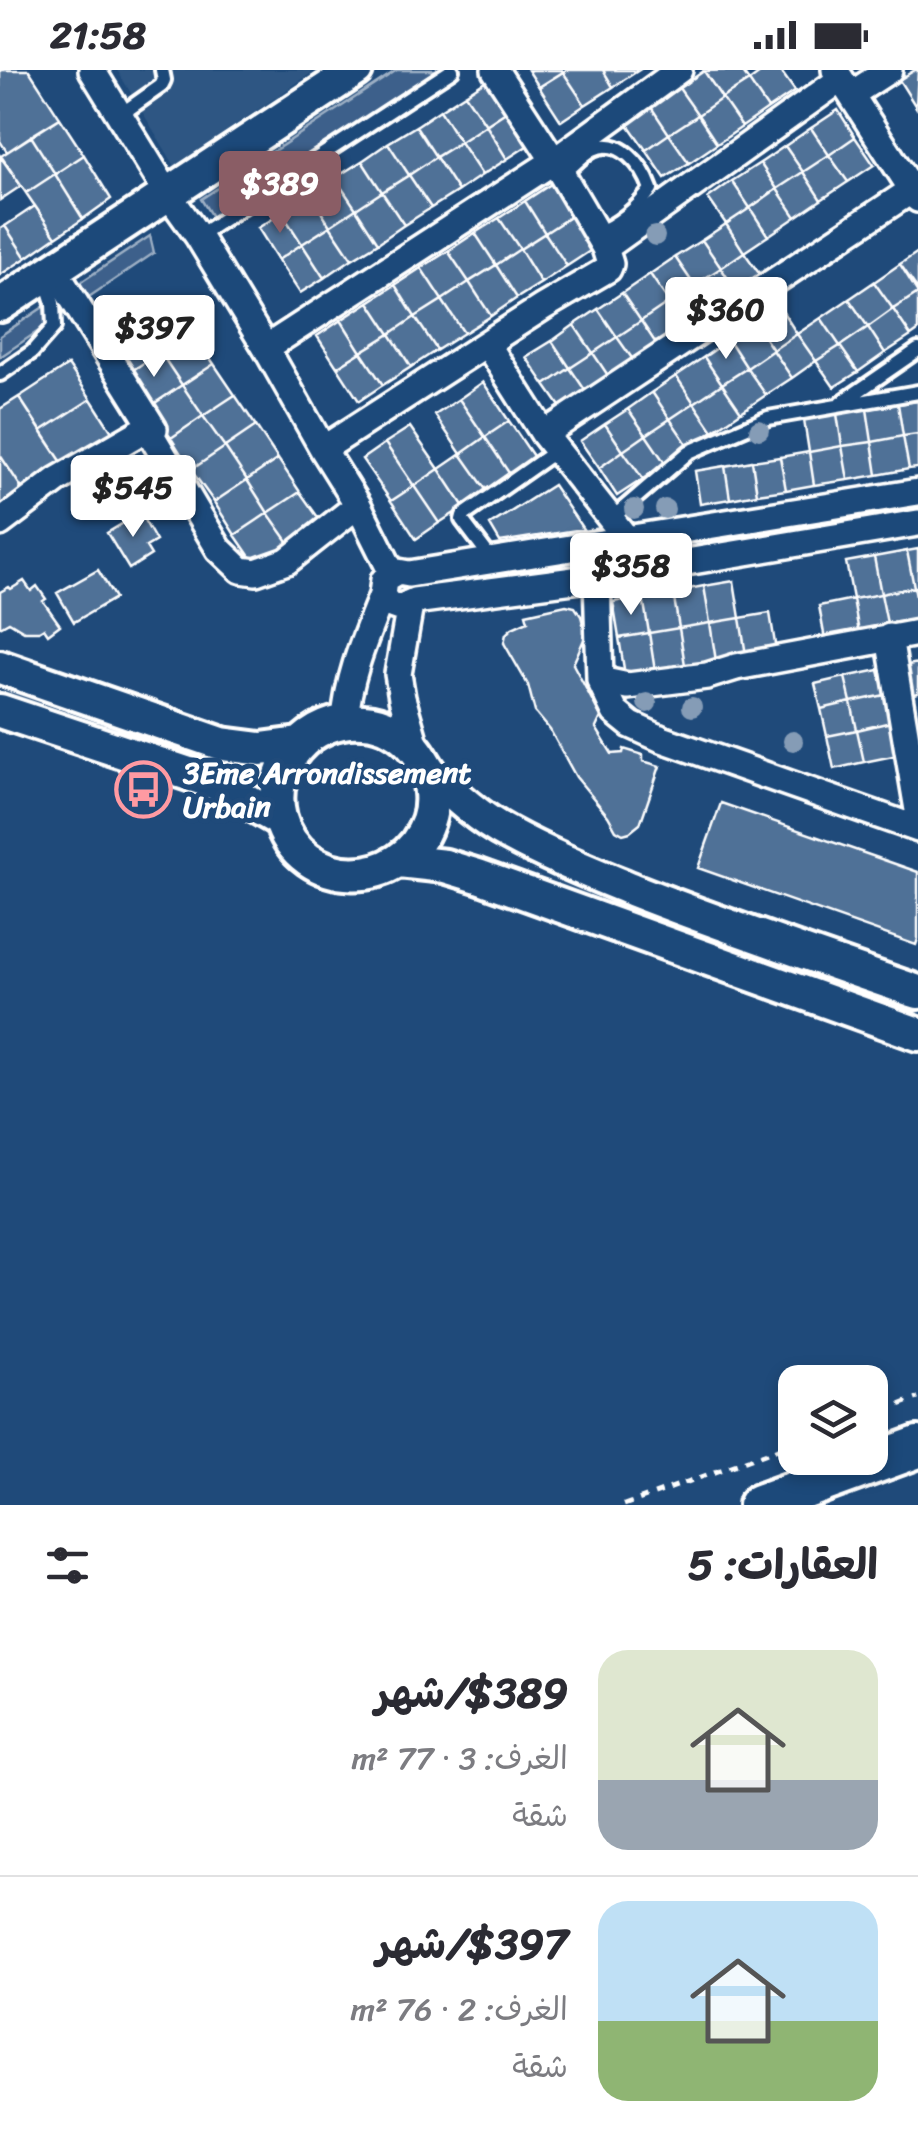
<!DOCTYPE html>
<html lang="ar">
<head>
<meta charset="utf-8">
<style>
	body { margin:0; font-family:Sriracha,"Playpen Sans Arabic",sans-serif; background:#f7f7f7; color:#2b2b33; direction:rtl; height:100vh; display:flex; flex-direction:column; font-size:38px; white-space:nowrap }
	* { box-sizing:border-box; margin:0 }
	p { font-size:32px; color:#7c7c81 }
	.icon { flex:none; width:55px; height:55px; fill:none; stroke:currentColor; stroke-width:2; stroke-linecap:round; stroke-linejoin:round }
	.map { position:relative; height:1435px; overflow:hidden; direction:ltr }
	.panel { display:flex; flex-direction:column; background:#fff; flex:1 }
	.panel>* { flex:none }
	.buttons { position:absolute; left:778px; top:1295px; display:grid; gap:20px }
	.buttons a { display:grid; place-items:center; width:110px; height:110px; border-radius:20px; background:#fff; box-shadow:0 5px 15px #0003; font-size:50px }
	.price { position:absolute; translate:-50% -85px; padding:0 22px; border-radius:10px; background:#fff; color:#222; font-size:32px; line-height:65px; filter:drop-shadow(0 2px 5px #0008) }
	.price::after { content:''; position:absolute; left:50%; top:60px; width:30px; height:22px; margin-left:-15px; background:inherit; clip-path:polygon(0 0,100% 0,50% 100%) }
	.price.current { background:#8a5d65; color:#fff }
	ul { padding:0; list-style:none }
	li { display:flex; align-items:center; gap:30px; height:250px; padding:0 40px }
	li+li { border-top:2px solid #e1e1e2 }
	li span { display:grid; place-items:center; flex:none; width:280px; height:200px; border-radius:30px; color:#555 }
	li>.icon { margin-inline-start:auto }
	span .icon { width:120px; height:120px; fill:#fffc; stroke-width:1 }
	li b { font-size:42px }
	h2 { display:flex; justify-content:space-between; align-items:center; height:120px; padding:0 40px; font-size:42px }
	.status { display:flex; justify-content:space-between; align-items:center; height:70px; padding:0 50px; background:#fff; direction:ltr }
	.status svg { height:28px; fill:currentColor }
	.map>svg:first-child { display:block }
	.built { fill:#2e5683 }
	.green { fill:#3c618b; stroke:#9eb0c5; stroke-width:2.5 }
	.building { fill:#507197; stroke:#fff; stroke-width:2.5 }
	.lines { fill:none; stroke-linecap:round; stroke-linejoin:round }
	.service-casing { stroke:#fff; stroke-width:20 }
	.minor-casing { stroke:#fff; stroke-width:32 }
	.tertiary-casing { stroke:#fff; stroke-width:40 }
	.primary-casing { stroke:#fff; stroke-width:48 }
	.path { stroke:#fff; stroke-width:5; stroke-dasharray:8 8; stroke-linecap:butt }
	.service { stroke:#1f4a7a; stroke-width:12 }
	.minor { stroke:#1f4a7a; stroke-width:25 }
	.tertiary { stroke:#1f4a7a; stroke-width:32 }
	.primary { stroke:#1f4a7a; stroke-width:40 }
	.tree { fill:#859cb6 }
	.labels { text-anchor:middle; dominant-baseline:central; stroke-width:10; stroke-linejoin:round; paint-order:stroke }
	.poi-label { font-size:30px; font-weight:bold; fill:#fff; stroke:#1f4a7a; text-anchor:start }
</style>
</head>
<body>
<div class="status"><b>21:58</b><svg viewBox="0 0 49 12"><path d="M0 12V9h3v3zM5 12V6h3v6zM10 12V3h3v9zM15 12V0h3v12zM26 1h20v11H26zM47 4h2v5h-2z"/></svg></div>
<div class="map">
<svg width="918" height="1435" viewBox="0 0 918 1435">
	<rect width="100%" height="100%" fill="#1f4a7a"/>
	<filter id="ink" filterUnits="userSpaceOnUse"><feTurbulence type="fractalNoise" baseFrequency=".01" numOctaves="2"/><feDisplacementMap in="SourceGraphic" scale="20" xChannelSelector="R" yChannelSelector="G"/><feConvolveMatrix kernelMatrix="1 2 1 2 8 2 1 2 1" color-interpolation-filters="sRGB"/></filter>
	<g filter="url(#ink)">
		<path class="built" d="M117,0H316L175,96Z"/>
		<path class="green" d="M397,0H439L219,158L201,129Z
			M150,166L154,183L0,287V266Z"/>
		<path class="building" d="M0,0H29L60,48L7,82L0,71Z
			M528,0H562L563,2L539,17Z
			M566,0H603L613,17L585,35L563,2Z
			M603,0H639L613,17Z
			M741,0L749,11L722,28L704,1Z
			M764,0H780L795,21L768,39L749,11Z
			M915,0H918L916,37L899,10Z
			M704,1L722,28L698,45L679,18Z
			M563,2L585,35L561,51L539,17Z
			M491,7L512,38L486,55L465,24Z
			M749,11L768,39L742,57L722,28Z
			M679,18L698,45L669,64L651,37Z
			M465,24L486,55L460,72L440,40Z
			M722,28L742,57L717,74L698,45Z
			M651,37L669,64L646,80L627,53Z
			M512,38L533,72L507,89L486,55Z
			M440,40L460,72L436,87L416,56Z
			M838,40L855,67L829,85L811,58Z
			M698,45L717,74L689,93L669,64Z
			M60,48L84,85L55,104L31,66Z
			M486,55L507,89L482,105L460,72Z
			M416,56L436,87L409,105L388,73Z
			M811,58L829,85L803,102L785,76Z
			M669,64L689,93L665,108L646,80Z
			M31,66L55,104L26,123L1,86Z
			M855,67L874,95L848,112L829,85Z
			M460,72L482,105L458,121L436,87Z
			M388,73L409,105L382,122L362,91Z
			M785,76L803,102L777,119L760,93Z
			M84,85L111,129L83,149L55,104Z
			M829,85L848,112L821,130L803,102Z
			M0,86L21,116L0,130Z
			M436,87L458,121L431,138L409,105Z
			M362,91L382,122L356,139L335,108Z
			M760,93L777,119L750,138L732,111Z
			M803,102L821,130L796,147L777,119Z
			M55,104L83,149L56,167L26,123Z
			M409,105L431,138L404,155L382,122Z
			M335,108L356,139L330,156L310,124Z
			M732,111L750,138L726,154L708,128Z
			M551,114L571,146L545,163L525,131Z
			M777,119L796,147L768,166L750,138Z
			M382,122L404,155L378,173L356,139Z
			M310,124L330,156L302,174L282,143Z
			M525,131L545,163L520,179L499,148Z
			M35,136L56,167L26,188L5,156Z
			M750,138L768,166L744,182L726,154Z
			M356,139L378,173L352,189L330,156Z
			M282,143L302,174L278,190L258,158Z
			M571,146L593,179L567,196L545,163Z
			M499,148L520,179L496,195L475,163Z
			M726,154L744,182L721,198L702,170Z
			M5,156L26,188L0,205V159Z
			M330,156L352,189L324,208L302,174Z
			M475,163L496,195L469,212L448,181Z
			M545,163L567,196L541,213L520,179Z
			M702,170L721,198L694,215L675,187Z
			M302,174L324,208L300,223L278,190Z
			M520,179L541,213L517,228L496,195Z
			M448,181L469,212L442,230L421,198Z
			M744,182L763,209L739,225L721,198Z
			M918,182V220L900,194Z
			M675,187L694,215L669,232L650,204Z
			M900,194L918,223L893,239L874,212Z
			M496,195L517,228L491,246L469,212Z
			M421,198L442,230L415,247L395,215Z
			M721,198L739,225L713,243L694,215Z
			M650,204L669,232L641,251L622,223Z
			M469,212L491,246L464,263L442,230Z
			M874,212L893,239L868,257L849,229Z
			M395,215L415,247L390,264L369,232Z
			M694,215L713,243L688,259L669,232Z
			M622,223L641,251L617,267L598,239Z
			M918,223V261L911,266L893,239Z
			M849,229L868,257L840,276L821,248Z
			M171,230L192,261L160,282L139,251Z
			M442,230L464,263L437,280L415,247Z
			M369,232L390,264L361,282L341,250Z
			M669,232L688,259L659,278L641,251Z
			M779,236L797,264L773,280L755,253Z
			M598,239L617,267L593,283L574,255Z
			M893,239L911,266L885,283L868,257Z
			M415,247L437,280L411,297L390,264Z
			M821,248L840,276L816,291L797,264Z
			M341,250L361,282L337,297L317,266Z
			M139,251L160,282L127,304L106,273Z
			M641,251L659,278L636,294L617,267Z
			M755,253L773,280L747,298L729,270Z
			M574,255L593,283L570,298L552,271Z
			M868,257L885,283L858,302L840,276Z
			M192,261L214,294L182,315L160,282Z
			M390,264L411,297L383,315L361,282Z
			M797,264L816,291L792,308L773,280Z
			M617,267L636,294L611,310L593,283Z
			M729,270L747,298L722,314L704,287Z
			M552,271L570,298L545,315L526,287Z
			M840,276L858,302L834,317L816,291Z
			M773,280L792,308L766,325L747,298Z
			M160,282L182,315L149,337L127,304Z
			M361,282L383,315L359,331L337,297Z
			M593,283L611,310L589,326L570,298Z
			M704,287L722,314L694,333L676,306Z
			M214,294L235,325L203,346L182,315Z
			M68,295L91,329L41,361L19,327Z
			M570,298L589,326L564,342L545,315Z
			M747,298L766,325L741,342L722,314Z
			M676,306L694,333L670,349L652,322Z
			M483,312L509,351L485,367L459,329Z
			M722,314L741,342L713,361L694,333Z
			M182,315L203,346L171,368L149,337Z
			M652,322L670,349L646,365L628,339Z
			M235,325L256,356L225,377L203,346Z
			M19,327L63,394L23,420L0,385V339Z
			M91,329L112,362L63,394L41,361Z
			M459,329L485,367L461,384L435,345Z
			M918,331V364L903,366L898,334Z
			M694,333L713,361L689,377L670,349Z
			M898,334L903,366L872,372L867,339Z
			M628,339L646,365L623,381L605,354Z
			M867,339L872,372L842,376L837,344Z
			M837,344L842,376L809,382L804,350Z
			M203,346L225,377L191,400L171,368Z
			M670,349L689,377L665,393L646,365Z
			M509,351L535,389L511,406L485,367Z
			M605,354L623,381L599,398L580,371Z
			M256,356L278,389L247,410L225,377Z
			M410,357L439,399L414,416L385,373Z
			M918,364V398L909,399L903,366Z
			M646,365L665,393L643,409L623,381Z
			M903,366L909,399L877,405L872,372Z
			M485,367L511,406L487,421L461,384Z
			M872,372L877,405L848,410L842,376Z
			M385,373L414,416L391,431L362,389Z
			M842,376L848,410L814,415L809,382Z
			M225,377L247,410L214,432L191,400Z
			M623,381L643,409L617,426L599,398Z
			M809,382L814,415L786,420L780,387Z
			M461,384L487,421L464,437L439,399Z
			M0,385L23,420L0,435Z
			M780,387L786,420L757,424L752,391Z
			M278,389L300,422L268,443L247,410Z
			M752,391L757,424L730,429L725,396Z
			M725,396L730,429L700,434L695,401Z
			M439,399L464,437L439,453L414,416Z
			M247,410L268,443L235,465L214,432Z
			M553,415L583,459L500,472L490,455Z
			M414,416L439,453L416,469L391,431Z
			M300,422L322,453L290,474L268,443Z
			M140,443L156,471L146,477L151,485L129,499L107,463Z
			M268,443L290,474L257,497L235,465Z
			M918,479V517H914L907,481Z
			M907,481L914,517L881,524L874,487Z
			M874,487L881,524L853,529L846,492Z
			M98,500L115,528L74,552L57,523Z
			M24,511L31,521L37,516L46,529L43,531L60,555L48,564L44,558L39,561H24L9,552L0,557V522L9,517L11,519Z
			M734,511L740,548L710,553L704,516Z
			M704,516L710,553L679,558L673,522Z
			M914,517L918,537V557L889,563L881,524Z
			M673,522L679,558L649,563L643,527Z
			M881,524L889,563L860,568L853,529Z
			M643,527L649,563L619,568L613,532Z
			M853,529L860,568L826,575L819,536Z
			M566,535L575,537L581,546L586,565L573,594L601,647L596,658L612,684L623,683L624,679L643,685V691L660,696L640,754L630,762L623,764L616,760L608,746L576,707L550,660L535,642L528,615L504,573L506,564L512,558L528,551L526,544Z
			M770,543L776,580L746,585L740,548Z
			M740,548L746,585L716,591L710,553Z
			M710,553L716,591L685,595L679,558Z
			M679,558L685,595L655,601L649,563Z
			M649,563L655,601L625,605L619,568Z
			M918,593V623L909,625L903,596Z
			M879,600L885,625L851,632L845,607Z
			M845,607L851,632L821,639L815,614Z
			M885,625L891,652L857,660L851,632Z
			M851,632L857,660L827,666L821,639Z
			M891,652L898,685L864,692L857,660Z
			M857,660L864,692L834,699L827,666Z
			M721,733L918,802V869L916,875L698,798Z"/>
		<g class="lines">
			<defs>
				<path id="service" d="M120,45L161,16L164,10L162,0
					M562,105C572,97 582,85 593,79C620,66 643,96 651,119C639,137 617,156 596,163
					M198,166L452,0
					M0,304L32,282L54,257L53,233L45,208
					M841,333L918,280
					M611,449L689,382L768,348L918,322
					M493,491L462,450L463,446L557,380"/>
				<path id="minor" d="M92,0L168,124L198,166L266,278L323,379L358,435L392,503
					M835,0L918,129
					M852,24L889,0
					M605,178L841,9
					M54,199L154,359L147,358
					M487,274L544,364L626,468
					M266,278L554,91L679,0
					M544,364L912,120
					M323,379L543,237L608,199L610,194L605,178L554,91L495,0
					M918,422L409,504L398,502L384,510L382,525L388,534L399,538L414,531L597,507L918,453
					M0,453L57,410L147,358L219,479L241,500L256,502L287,491L358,435
					M594,492L597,507L600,610L615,642L631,655L662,669L918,759
					M410,535L398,604L402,628L417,680
					M889,567L918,740
					M600,610L628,616L707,606L736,597L918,563
					M345,651C348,606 366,566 382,525"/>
				<path id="tertiary" d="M0,235L356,0
					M0,597L222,674L261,679L299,674
					M0,641L213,712L280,750
					M427,699C431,717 434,734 428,751C404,822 300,821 280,748C266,696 310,646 364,651C383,652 403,663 415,679C422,687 425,696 432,704C455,726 480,749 509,764C549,786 592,803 633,820C727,857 823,889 918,922
					M399,791L445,796L478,806L918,964"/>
				<path id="primary" d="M759,1435L918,1377"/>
			</defs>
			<use href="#service" class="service-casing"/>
			<use href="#minor" class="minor-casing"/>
			<use href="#tertiary" class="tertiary-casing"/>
			<use href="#primary" class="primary-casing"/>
			<path class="path" d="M870,1346L918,1328
				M624,1435L795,1373"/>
			<use href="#service" class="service"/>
			<use href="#minor" class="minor"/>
			<use href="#tertiary" class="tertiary"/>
			<use href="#primary" class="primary"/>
		</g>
		<g class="tree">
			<circle cx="655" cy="166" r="10"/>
			<circle cx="759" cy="360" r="10"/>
			<circle cx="634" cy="439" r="10"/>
			<circle cx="665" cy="439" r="10"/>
			<circle cx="647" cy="633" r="10"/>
			<circle cx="692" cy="637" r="10"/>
			<circle cx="793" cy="671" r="10"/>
		</g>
	</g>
	<defs>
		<symbol id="bus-ring" viewBox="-11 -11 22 22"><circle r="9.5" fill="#1f4a7a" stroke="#ff9aa2" stroke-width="1.5"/><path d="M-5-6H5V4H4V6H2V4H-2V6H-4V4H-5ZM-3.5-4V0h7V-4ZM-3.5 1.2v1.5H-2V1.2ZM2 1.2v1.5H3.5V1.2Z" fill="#ff9aa2"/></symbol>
	</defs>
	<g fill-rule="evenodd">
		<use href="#bus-ring" x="112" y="688" width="63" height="63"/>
	</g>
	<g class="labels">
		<g class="poi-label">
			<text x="183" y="703">3Eme Arrondissement<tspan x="183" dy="34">Urbain</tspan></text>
		</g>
	</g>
</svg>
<div class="buttons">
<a><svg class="icon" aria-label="layers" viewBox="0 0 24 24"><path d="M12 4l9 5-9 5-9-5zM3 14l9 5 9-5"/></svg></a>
</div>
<b class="price current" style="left:280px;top:166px">$389</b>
<b class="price" style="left:726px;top:292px">$360</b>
<b class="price" style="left:154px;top:310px">$397</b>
<b class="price" style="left:133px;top:470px">$545</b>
<b class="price" style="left:631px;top:548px">$358</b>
</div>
<section class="panel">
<h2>العقارات: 5<svg class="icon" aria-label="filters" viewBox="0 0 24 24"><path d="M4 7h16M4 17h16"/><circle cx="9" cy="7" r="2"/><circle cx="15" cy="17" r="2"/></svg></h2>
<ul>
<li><span style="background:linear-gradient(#dfe7d0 65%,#9aa5b1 0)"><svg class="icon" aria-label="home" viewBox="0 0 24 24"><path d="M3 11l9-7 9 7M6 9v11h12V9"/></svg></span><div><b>$389/شهر</b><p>الغرف: 3 · 77 m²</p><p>شقة</p></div></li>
<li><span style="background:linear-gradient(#bfe0f5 60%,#8fb573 0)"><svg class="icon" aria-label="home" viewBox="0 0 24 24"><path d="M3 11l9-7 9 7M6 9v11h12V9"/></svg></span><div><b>$397/شهر</b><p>الغرف: 2 · 76 m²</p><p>شقة</p></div></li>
</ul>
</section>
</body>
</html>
